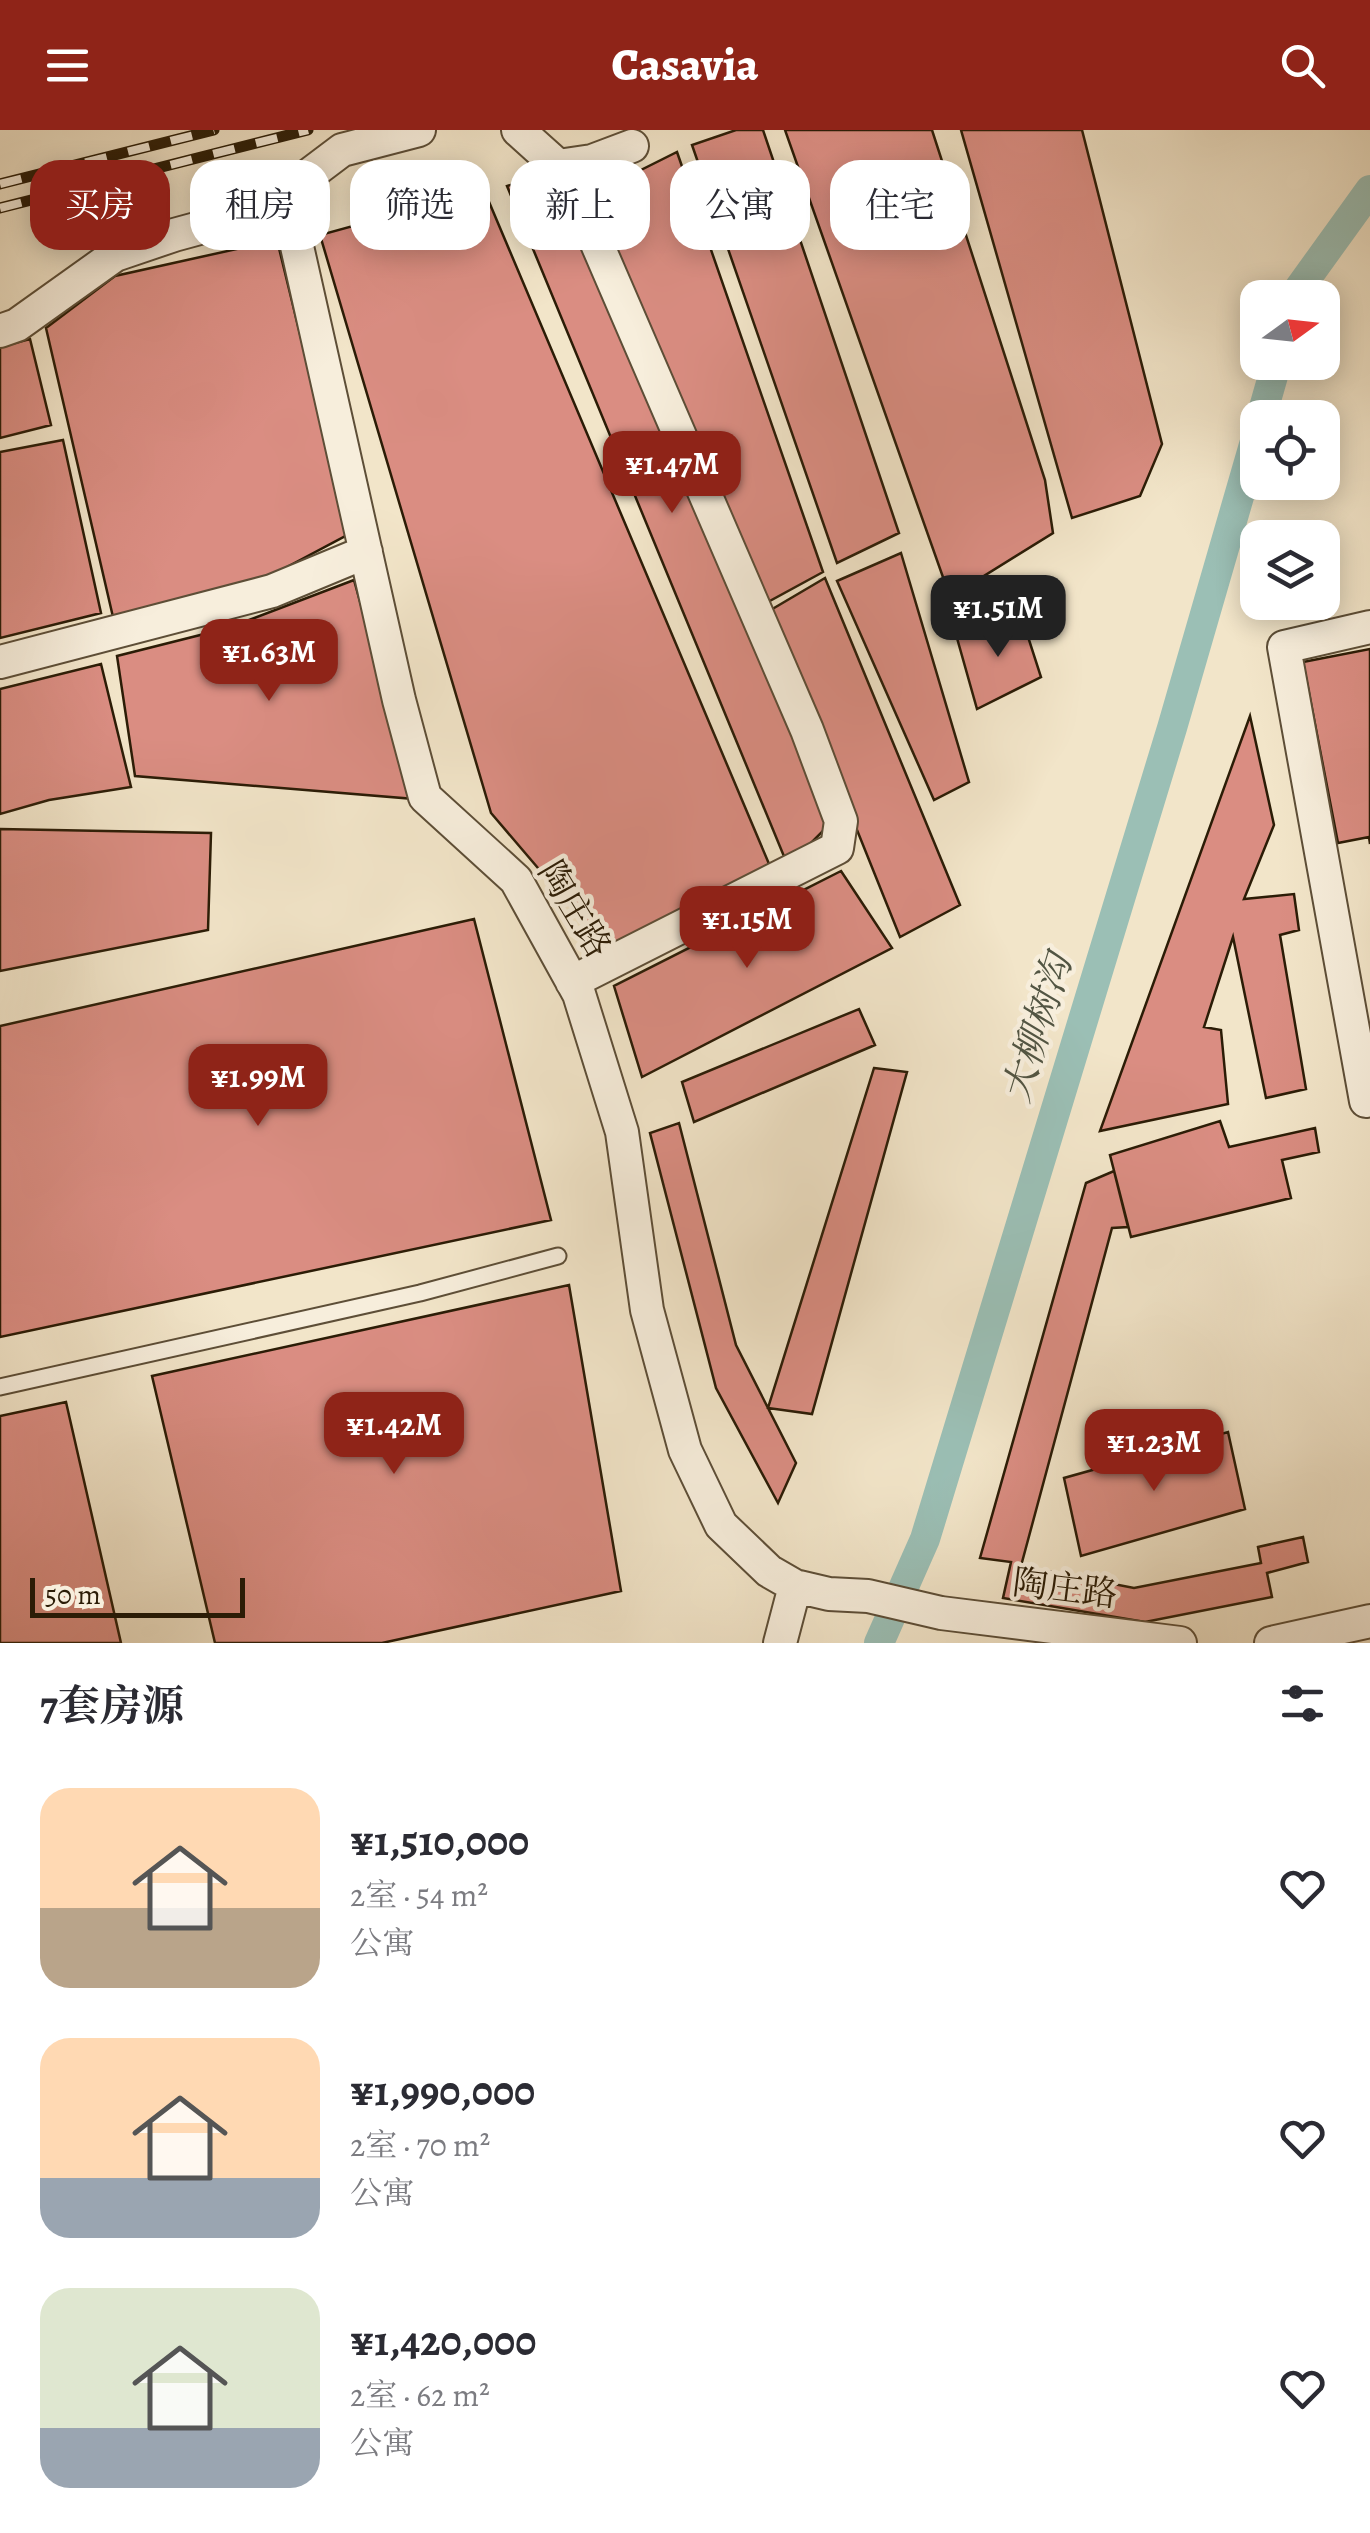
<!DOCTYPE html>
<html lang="zh">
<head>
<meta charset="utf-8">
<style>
	body { margin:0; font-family:Alegreya,"Noto Serif SC",serif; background:#f7f7f7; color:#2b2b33; height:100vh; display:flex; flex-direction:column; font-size:38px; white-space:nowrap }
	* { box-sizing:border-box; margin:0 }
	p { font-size:32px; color:#7c7c81 }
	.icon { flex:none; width:55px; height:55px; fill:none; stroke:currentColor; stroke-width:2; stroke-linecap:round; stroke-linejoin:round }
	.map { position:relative; height:1513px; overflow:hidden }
	.details { display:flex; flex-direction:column; background:#fff; flex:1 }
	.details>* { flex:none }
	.hud { position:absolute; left:30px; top:30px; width:1310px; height:90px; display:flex; gap:20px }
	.needle { width:65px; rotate:75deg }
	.controls { position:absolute; left:1240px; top:150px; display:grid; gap:20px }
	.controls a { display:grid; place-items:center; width:100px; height:100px; border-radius:20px; background:#fff; box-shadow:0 5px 25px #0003; font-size:50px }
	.scale { position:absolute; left:30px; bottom:25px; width:215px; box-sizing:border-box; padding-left:10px; border:5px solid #2b1c06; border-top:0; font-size:28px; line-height:35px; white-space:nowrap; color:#2b1c06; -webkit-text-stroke:8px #f7eedc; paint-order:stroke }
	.price { position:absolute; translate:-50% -85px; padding:0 22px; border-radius:20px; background:#8f2418; color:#fff; font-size:32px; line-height:65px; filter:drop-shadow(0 2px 5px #0008) }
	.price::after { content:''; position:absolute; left:50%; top:60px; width:30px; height:22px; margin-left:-15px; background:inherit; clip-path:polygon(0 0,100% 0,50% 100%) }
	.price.active { background:#222; color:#fff }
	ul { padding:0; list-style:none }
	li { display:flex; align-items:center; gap:30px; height:250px; padding:0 40px }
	li span { display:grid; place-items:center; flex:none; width:280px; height:200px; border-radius:30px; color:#555 }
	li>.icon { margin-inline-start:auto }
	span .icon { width:120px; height:120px; fill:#fffc; stroke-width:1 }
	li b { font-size:42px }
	h2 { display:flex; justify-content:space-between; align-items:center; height:120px; padding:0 40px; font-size:42px }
	.chip { padding:0 35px; border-radius:30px; background:#fff; box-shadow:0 5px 25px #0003; font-size:35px; line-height:90px }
	.chip.active { background:#8f2418; color:#fff }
	header { display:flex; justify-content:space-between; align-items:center; height:130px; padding:0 40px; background:#8f2418; color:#fff; font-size:45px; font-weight:800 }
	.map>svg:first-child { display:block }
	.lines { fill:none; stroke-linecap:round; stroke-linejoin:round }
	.canal { stroke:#9bbfb5; stroke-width:30 }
	.building { fill:#da8d82; stroke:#2b1c06; stroke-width:2.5 }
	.service-casing { stroke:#5d4e37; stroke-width:19 }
	.minor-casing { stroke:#5d4e37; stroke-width:36 }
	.service { stroke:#f7eedc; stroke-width:15 }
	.minor { stroke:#f7eedc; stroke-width:32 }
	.rail-casing { stroke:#2b1c06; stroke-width:11 }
	.rail { stroke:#f7eedc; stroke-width:8; stroke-dasharray:22; stroke-linecap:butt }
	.labels { text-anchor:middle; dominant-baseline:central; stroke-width:9; stroke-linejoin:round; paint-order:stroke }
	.street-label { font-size:35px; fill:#2b1c06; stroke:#f7eedc }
	.water-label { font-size:38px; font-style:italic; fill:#525543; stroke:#f7eedc }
</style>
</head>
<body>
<header><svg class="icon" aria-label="menu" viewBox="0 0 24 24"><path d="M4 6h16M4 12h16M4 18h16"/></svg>Casavia<svg class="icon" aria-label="search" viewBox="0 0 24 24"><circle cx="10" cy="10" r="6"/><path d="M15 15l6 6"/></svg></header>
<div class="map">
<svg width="1370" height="1513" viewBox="0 0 1370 1513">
	<rect width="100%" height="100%" fill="#f2e5c9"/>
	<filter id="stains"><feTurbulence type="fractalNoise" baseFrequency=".002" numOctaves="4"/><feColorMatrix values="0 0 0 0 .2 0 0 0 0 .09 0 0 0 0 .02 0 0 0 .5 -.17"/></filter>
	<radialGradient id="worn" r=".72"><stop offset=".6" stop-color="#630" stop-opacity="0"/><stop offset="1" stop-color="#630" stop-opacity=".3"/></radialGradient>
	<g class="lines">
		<path class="canal" d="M1296,168L1298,160L1370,60
			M1261,288L1277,232
			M879,1513L925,1409L1172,598L1258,301"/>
	</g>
	<path class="building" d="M736,0H763L899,403L837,433L692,15Z
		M785,0H932L1045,350L1053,403L950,467Z
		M961,0H1082L1162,314L1140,366L1072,388Z
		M677,22L823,442L766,473L581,70Z
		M557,41L831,693L788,736L507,56Z
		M484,60L772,741L607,819L491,683L320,105Z
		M277,110L349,404L270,446L113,487L46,198L115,146Z
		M30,209L51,295L0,308V217Z
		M63,310L101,483L0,508V322Z
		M901,423L969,652L934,670L837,451Z
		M825,448L960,775L900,807L769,481Z
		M354,450L415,669L135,646L117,526L228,498Z
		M1021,485L1041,547L977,579L957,508Z
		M1370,519V714L1369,707L1338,713L1303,532Z
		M101,534L131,657L49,670L0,684V559Z
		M1250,586L1274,695L1244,769L1294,764L1299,800L1280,805L1306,959L1266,968L1233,807L1204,897L1221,900L1228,974L1100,1001Z
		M0,699L211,703L208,800L0,841Z
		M841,741L892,818L642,947L614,856Z
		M474,789L551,1090L0,1207V896Z
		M859,879L875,915L694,992L682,952Z
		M874,938L907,942L812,1284L768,1278Z
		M1220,991L1229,1017L1315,998L1319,1022L1282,1030L1291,1068L1131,1107L1110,1025Z
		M679,993L736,1215L796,1333L778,1373L716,1258L650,1003Z
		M1114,1041L1128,1097L1112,1098L1021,1436L1134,1458L1261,1433L1258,1417L1303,1407L1308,1432L1267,1443L1272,1467L1145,1492L1003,1468L1011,1432L980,1428L1086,1053Z
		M569,1155L621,1461L382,1513H215L152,1246Z
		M66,1272L121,1513H0V1286Z
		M1228,1302L1245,1379L1081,1426L1064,1348Z"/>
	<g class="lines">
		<defs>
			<path id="service" d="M0,1257L420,1163L558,1126"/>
			<path id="minor" d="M419,0L342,20L285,63L399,570L425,667L516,750L579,864L622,1002L647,1180L685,1320L721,1395L769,1441L795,1456L829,1464L868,1466L941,1483L1180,1513
				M518,0L558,36L592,31L632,16
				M563,35L807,600L841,691L837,718L572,852
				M0,201L17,195L115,125L174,105L288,74
				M1370,497L1284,517L1366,971L1370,970
				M0,532L272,461L366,422
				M780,1513L795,1456
				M1271,1513L1370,1491"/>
		</defs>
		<use href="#service" class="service-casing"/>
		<use href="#minor" class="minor-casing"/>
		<use href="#service" class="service"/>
		<use href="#minor" class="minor"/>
		<defs>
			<path id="rail" d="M0,54L214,0
				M0,78L308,0"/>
		</defs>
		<use href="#rail" class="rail-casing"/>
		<use href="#rail" class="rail"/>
	</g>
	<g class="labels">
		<g class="street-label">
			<text transform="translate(575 779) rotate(59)">陶庄路</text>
			<text transform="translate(1065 1458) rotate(7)">陶庄路</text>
		</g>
		<g class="water-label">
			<text transform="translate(1037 898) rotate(-73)">大柳树沟</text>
		</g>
	</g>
	<rect width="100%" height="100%" filter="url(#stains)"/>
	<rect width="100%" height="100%" fill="url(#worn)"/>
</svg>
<div class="controls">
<a><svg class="needle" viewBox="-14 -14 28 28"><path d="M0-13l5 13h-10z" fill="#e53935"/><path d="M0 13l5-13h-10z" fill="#7c7c81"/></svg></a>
<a><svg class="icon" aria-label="locate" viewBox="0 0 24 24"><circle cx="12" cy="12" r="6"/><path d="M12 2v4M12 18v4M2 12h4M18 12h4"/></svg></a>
<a><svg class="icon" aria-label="layers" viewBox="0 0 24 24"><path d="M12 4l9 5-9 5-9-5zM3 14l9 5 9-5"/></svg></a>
</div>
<div class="scale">50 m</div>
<b class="price" style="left:672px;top:386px">¥1.47M</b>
<b class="price active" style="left:998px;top:530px">¥1.51M</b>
<b class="price" style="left:269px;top:574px">¥1.63M</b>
<b class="price" style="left:747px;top:841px">¥1.15M</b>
<b class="price" style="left:258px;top:999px">¥1.99M</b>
<b class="price" style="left:394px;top:1347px">¥1.42M</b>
<b class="price" style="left:1154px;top:1364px">¥1.23M</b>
<div class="hud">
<a class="chip active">买房</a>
<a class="chip">租房</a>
<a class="chip">筛选</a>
<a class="chip">新上</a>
<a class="chip">公寓</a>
<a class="chip">住宅</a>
</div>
</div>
<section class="details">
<h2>7套房源<svg class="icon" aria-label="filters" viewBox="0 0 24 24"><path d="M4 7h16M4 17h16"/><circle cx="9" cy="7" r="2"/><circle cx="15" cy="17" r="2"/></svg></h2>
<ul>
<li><span style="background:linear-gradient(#ffd9b3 60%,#b9a48a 0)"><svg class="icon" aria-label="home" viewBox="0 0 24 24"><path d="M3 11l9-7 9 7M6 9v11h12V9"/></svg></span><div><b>¥1,510,000</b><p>2室 · 54 m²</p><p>公寓</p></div><svg class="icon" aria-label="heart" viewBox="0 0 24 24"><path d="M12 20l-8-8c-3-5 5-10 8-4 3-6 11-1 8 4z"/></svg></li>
<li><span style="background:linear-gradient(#ffd9b3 70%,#9aa5b1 0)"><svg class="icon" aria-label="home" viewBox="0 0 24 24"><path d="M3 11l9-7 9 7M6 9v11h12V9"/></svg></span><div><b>¥1,990,000</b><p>2室 · 70 m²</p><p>公寓</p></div><svg class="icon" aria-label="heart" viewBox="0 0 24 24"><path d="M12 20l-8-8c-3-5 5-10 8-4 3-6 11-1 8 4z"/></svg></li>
<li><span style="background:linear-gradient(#dfe7d0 70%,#9aa5b1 0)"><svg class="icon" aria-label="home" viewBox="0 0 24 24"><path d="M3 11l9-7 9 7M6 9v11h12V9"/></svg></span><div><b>¥1,420,000</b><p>2室 · 62 m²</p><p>公寓</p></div><svg class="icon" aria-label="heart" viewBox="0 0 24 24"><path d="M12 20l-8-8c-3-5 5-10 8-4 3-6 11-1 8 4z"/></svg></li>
</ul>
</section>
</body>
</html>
